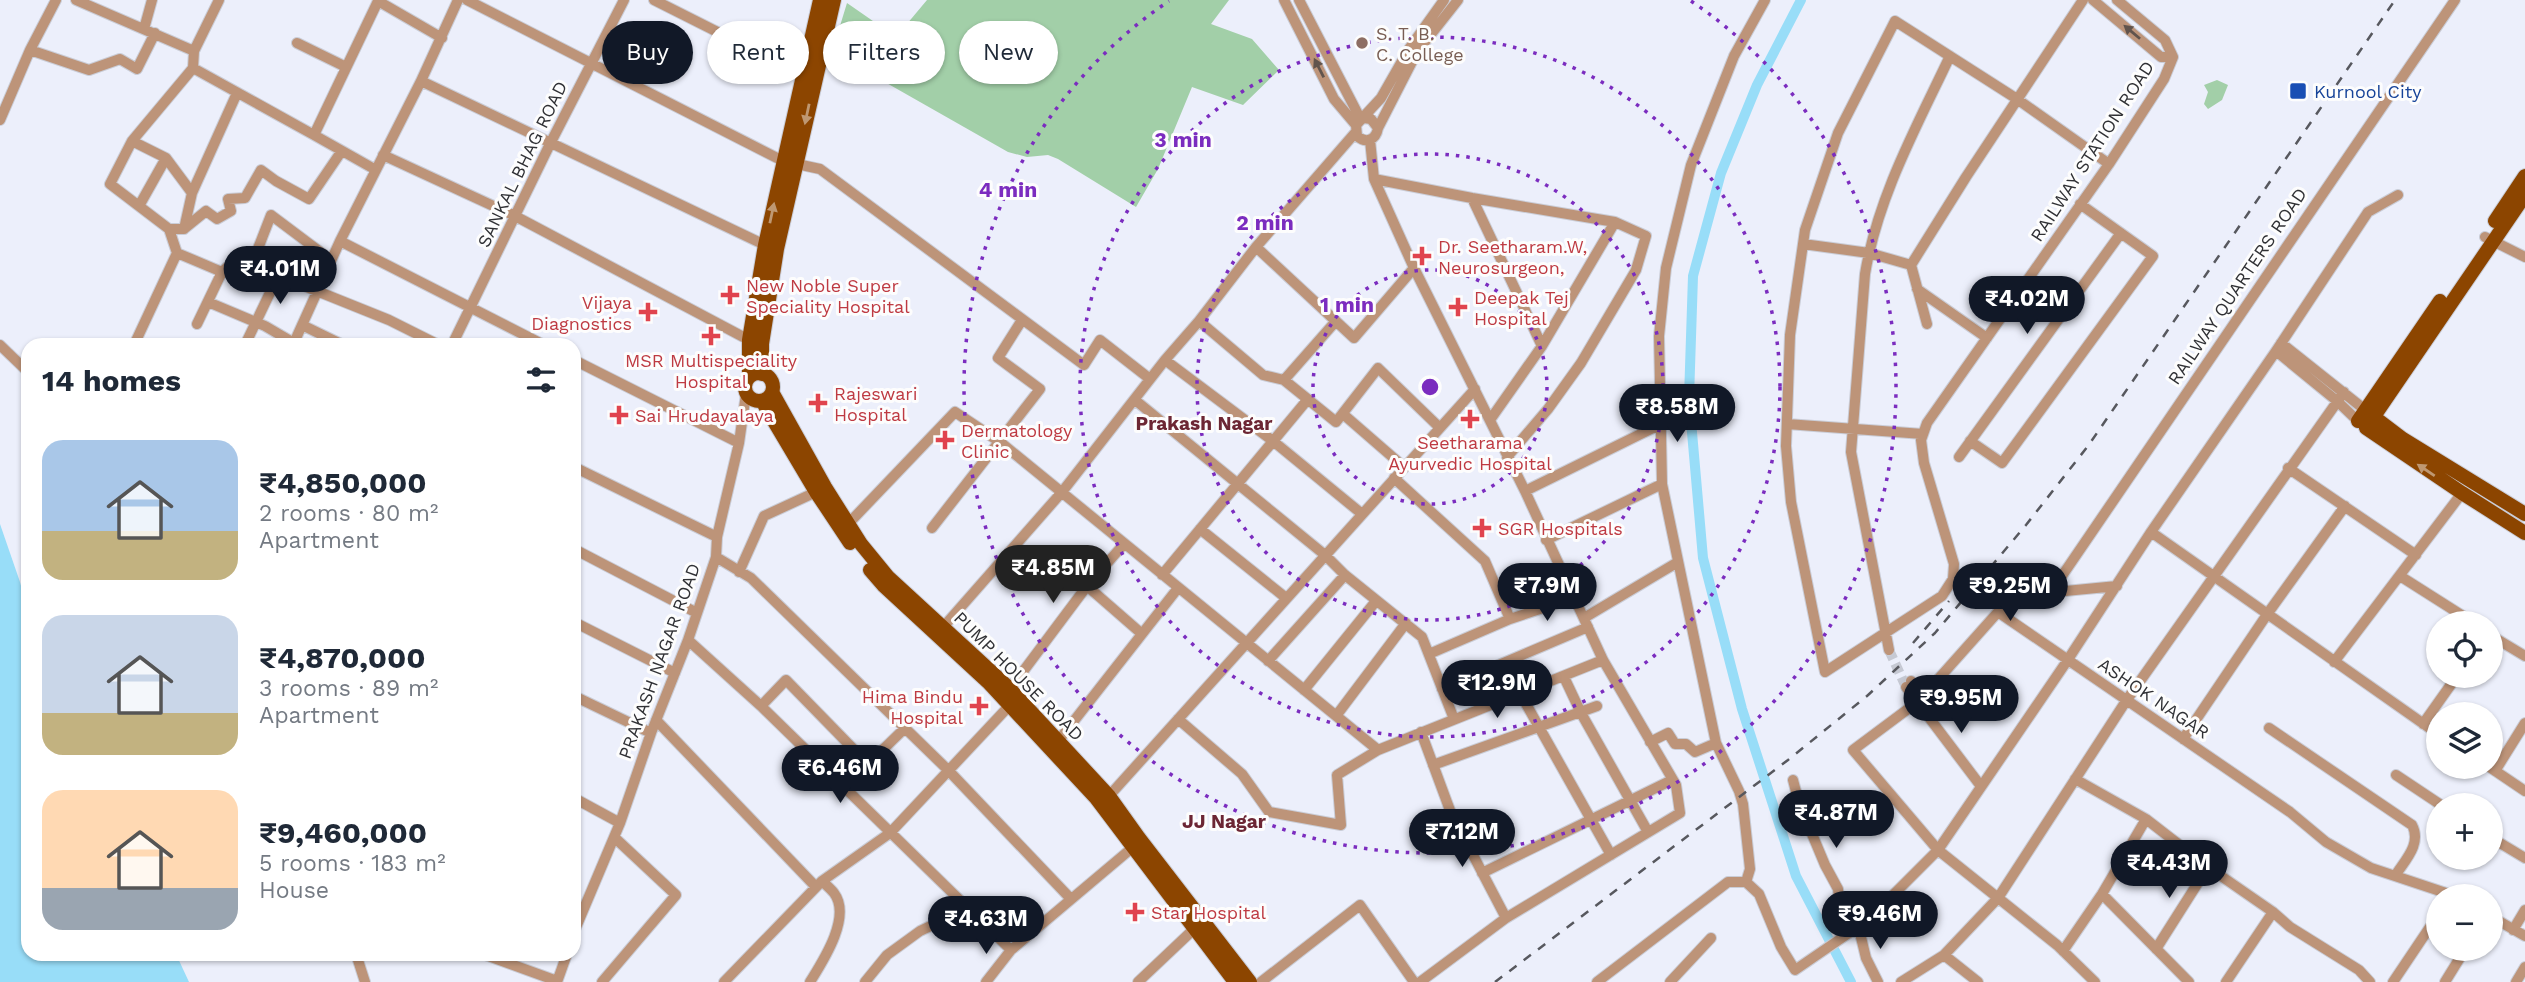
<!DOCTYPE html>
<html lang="en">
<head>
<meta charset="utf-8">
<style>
	body { margin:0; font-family:"Work Sans",sans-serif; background:#f6f6f7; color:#1f2937; height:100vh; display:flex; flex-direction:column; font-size:26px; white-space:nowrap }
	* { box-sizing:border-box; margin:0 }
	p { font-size:23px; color:#747a83 }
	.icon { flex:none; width:38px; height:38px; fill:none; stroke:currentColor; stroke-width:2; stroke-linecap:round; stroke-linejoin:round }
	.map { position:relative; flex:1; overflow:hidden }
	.sheet { position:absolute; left:21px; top:338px; width:560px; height:623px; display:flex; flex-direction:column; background:#fff; border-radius:21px; box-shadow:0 2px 5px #0004 }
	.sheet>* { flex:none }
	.guide { position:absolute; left:602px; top:21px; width:665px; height:63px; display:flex; gap:14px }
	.tools { position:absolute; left:2426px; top:611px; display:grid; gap:14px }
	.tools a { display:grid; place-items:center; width:77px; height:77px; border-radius:50%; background:#fff; box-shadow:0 2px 5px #0004; font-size:35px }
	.price { position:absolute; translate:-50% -60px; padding:0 16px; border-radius:24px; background:#111827; color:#fff; font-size:23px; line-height:46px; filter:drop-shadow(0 2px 4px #0008) }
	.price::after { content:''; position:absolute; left:50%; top:42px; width:21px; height:16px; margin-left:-10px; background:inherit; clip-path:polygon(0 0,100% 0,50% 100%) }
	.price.selected { background:#222; color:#fff }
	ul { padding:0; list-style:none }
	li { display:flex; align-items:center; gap:21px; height:175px; padding:0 21px }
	li span { display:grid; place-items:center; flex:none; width:196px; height:140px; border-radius:21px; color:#555 }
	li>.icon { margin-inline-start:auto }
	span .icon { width:84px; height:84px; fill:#fffc; stroke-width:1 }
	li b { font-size:30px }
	h2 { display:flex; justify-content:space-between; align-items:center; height:84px; padding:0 21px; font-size:30px }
	.chip { padding:0 24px; border-radius:32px; background:#fff; box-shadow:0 2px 5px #0004; font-size:24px; line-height:63px }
	.chip.selected { background:#111827; color:#fff }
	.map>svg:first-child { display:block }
	.green { fill:#a2cfa8 }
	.water { fill:#98ddf8 }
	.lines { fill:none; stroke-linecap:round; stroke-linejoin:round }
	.canal { stroke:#98ddf8; stroke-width:10 }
	.minor-tunnel { stroke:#c6c9d3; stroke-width:10; stroke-dasharray:10 5; stroke-linecap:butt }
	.minor-casing { stroke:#cacdd7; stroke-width:12 }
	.major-casing { stroke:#cacdd7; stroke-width:16 }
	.minor { stroke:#bd9479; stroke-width:10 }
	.major { stroke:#8c4500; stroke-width:14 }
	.rail { stroke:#57585e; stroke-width:2.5; stroke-dasharray:9 9; stroke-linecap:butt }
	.oneway { fill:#61544d }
	.oneway2 { fill:#bf9872 }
	.ring { fill:none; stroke:#7b2cbf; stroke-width:3.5; stroke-dasharray:3.5 7 }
	.education-dot { fill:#8d6e63; stroke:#fdfdfd; stroke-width:2.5 }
	.transit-dot { fill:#1a4fb4; stroke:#fdfdfd; stroke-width:2.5 }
	.health-dot { fill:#e0444e; stroke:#fdfdfd; stroke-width:2.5 }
	.labels { text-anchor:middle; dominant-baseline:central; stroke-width:6; stroke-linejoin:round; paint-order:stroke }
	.education-label { font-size:18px; fill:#785e54; stroke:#fdfdfd; text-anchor:start }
	.transit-label { font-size:18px; fill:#164399; stroke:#fdfdfd; text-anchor:start }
	.street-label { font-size:18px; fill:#303135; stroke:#fdfdfd }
	.health-label { font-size:18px; fill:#be3a42; stroke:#fdfdfd; text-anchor:start }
	.neighbourhood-label { font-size:19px; font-weight:bold; fill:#6c2634; stroke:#fdfdfd }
	.centre { fill:#7b2cbf; stroke:#fdfdfd; stroke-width:3.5 }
	.ring-label { font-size:21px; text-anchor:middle; font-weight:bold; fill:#7b2cbf; stroke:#fdfdfd; stroke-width:6; stroke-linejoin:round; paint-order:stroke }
</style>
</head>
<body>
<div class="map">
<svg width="2525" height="982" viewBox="0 0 2525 982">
	<rect width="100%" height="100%" fill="#eceffb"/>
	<path class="green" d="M927,0H1229L1211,24L1252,39L1279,70L1243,105L1192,87L1158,169L1136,207L1058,159L1048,155L1027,157L1008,152L832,52L847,3L896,37Z
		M2217,80L2228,85L2222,100L2208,109L2204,104L2208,92L2204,85Z"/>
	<path class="water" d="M0,524L20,582L28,613V954H176L189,982H0Z"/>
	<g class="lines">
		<path class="canal" d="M1801,0L1757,85L1721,173L1693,276L1689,398L1703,558L1742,709L1796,876L1851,982"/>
		<path class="minor-tunnel" d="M1889,650L1906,687"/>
		<defs>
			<path id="minor" d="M56,0L30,50L89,70L120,59L137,69L155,33
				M76,0L194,51
				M219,0L194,51L193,68L314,135L378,1L442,38
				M458,0L421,81L765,245
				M467,0L783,161L820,169L1084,365L1100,340L1150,379
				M654,0L803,75
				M1284,0L1334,99L1356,125
				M1299,0L1361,120
				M2093,0L2161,57H2173
				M144,29L152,0
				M297,43L346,67
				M1364,118L1371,119L1378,128C1376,140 1366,144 1357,136L1356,125L1381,98L1409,49L1444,0
				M0,120L30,50
				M1378,128L1417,52L1458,0
				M314,135L376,170
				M1370,140L1374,179L1414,268L1525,491L1603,660L1676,785L1680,813L1506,918
				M132,141L166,158L192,193
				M383,155L515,216L749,340
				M2109,164L2017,99L1895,21L1838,133L1805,230L1790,335L1786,446L1791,502L1825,672L1942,596L1953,579L1954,564L1924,463L1921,440L1927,423L2109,164L2164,79L2173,57L2165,40L2117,0
				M1374,179L1472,198L1615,222L1646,236L1636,270L1581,363L1548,409L1507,457
				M1472,198L1542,346
				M139,206L166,158
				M185,228L206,211L217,219L231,211L228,199L245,198L261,170L276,181L309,199L341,152
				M169,229L110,184L132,141L193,68
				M2485,237L2525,257
				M340,241L544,345
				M1803,244L1869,253L1911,265
				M1256,247L1354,338L1414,268
				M177,253L222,272L238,257L257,267L389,320L439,345
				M252,264L271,215L331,260
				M1917,289L1987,338
				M208,302L265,326L294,343
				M1199,321L1263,375L1284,380L1336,321
				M197,324L222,272
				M1927,324L1911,265L1966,177L2083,0
				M302,325L343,345
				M2281,343L2369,413
				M0,345L28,372
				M134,345L177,253L169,229H184L192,193L237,93
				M245,345L278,276
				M293,345L340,241L421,81
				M452,345L551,142L624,0
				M2276,351L2337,401L2361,424
				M574,360L739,443
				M1165,360L1273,441L1362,514
				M1284,380L1336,422L1378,368L1439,427
				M1135,400L1325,555L1345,575L1422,637L1454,719
				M1343,414L1404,467
				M1490,420L1542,346L1615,222
				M1787,424L1923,434
				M1970,441L2002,463L2153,256L2080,204
				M1959,457L2121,233
				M574,467L717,537
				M2288,468L2416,555
				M1394,478L1485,561L1510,619L1429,654
				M1525,491L1661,424
				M848,524L955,412L1000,442L1378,750
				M932,528L1040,389L998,358L1022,320
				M1200,529L1286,598
				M2151,532L2438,734
				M1546,540L1662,484
				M574,549L697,613
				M716,557L751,578L948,770L1070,898
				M739,572L764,516L816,492
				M1162,575L1308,399
				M2400,576L2474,623
				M1087,586L1142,634
				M2051,592L2455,0
				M1998,612L2290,812L2326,842L2371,868L2455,896
				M1584,618L1678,562
				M1510,619L1573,598
				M574,622L675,673
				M938,633L1062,492L1165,360L1199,321L1256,247L1355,133
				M2490,635L2525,656
				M688,640L761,706L1011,950
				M1889,650L1851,452L1865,274C1878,196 1917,126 1950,56
				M1268,661L1345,575
				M2334,662L2462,493
				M1564,677L1581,713L1648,832
				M1911,681L1924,695L1998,612L2012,602L2025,595L2117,586
				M1906,687L1980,785
				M1442,689L1588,627
				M1304,690L1376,601
				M1521,695L1611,855
				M574,696L651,733
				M1916,703L1853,750L1938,850L2057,945L2095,982
				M761,706L786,680L868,764L904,729
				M1336,716L1406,623
				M1178,719L1242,774L1269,812L1341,825L1337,775L1378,750L1603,660
				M656,720L816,887
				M2423,724L2457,676
				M2269,728L2412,825C2422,844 2405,860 2395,876
				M2183,739L2268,613L2345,506
				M1059,740L1178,588
				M1650,742L1668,733L1675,744H1686L1695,752L1716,743
				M1433,765L1597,706
				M2488,766L2525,791
				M2495,771L2525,723
				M2396,775L2441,805
				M2075,779L2146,819L2208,867L2273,912L2290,927L2359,970L2370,982
				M1793,780L1799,803L1825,865L1838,889L1839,898L1859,929L1866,958L1878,982
				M1109,796L1475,389
				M574,798L620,823
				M2490,837L2525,858
				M1482,873L1672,780
				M1746,882L1750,869L1743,804L1739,791L1716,743L1662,484L1659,336L1666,268L1691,165L1734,56L1765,0
				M2102,894L2189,982
				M2490,916L2525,936
				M2513,930L2525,910
				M574,932L620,823L651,733L688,640L716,557L717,537L739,443L746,394
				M2156,949L2208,867
				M2063,951L2102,894L2146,819
				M356,954L365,982
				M483,954L557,981
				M557,982L567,954
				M602,982L676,895L614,837
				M724,982L822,881L890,833L1010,705V689L1087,586L1124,544
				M810,982C823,961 852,917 834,893C831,889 826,885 822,881
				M865,982L887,955L920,931L968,908
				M986,982L1011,950L1132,848
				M1138,982L1194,929
				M1261,982L1360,905L1414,982
				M1420,982L1506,918L1451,813L1421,732
				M1597,982L1728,882H1746L1759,894L1781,947L1795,970L1849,933L1859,929L1938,850L2067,661L2151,532L2276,351L2368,212L2398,195
				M1670,982L1711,938
				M1901,982L1944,955
				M1978,982L1944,955L1998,898L2126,701L2344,392
				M2226,982L2273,912
				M2393,982L2438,915
				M2445,982L2466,948
				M2516,982L2525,967"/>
			<path id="major" d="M2525,195L2366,428L2462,493L2525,533
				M2495,221L2525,176
				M745 387a14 14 0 1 1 28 0a14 14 0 1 1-28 0Z
				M762,374V344L777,249L834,0
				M749,377V340L765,245L820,0
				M772,392L825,487L861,544L888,577L1010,689L1109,796L1139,838L1250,982
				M762,401L816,492L850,543
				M2374,417L2403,439L2525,514
				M2358,421L2440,301
				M870,570L883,585L988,682L1096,798L1235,982"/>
		</defs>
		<use href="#minor" class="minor-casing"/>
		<use href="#major" class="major-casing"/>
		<use href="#minor" class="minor"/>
		<use href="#major" class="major"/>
		<path class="rail" d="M1913,643L1949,601
			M1495,982L1788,760L1867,696L1935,633L2026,525L2088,446L2395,0"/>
	</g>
	<defs><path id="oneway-solid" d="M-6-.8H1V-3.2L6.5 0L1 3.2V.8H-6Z" transform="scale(1.75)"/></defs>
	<g class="oneway">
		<use href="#oneway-solid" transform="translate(2132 32) rotate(-140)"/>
		<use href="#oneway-solid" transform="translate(1319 68) rotate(-117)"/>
	</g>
	<g class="oneway2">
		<use href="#oneway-solid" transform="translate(807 114) rotate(102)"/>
		<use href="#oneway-solid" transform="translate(772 213) rotate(-78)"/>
		<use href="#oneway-solid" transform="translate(2426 470) rotate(-146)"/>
	</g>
	<g class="ring">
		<circle cx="1430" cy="387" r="117"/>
		<circle cx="1430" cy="387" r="233"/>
		<circle cx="1430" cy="387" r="350"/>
		<path d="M1691 1A466 466 0 1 1 1169 1"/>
	</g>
	<circle class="education-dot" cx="1362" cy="43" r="7"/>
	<rect class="transit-dot" x="2289" y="82" width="18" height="18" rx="3.5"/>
	<g class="health-dot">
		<path d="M1418.5 245.5h7v7h7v7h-7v7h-7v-7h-7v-7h7z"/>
		<path d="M726.5 284.5h7v7h7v7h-7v7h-7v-7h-7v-7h7z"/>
		<path d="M1454.5 296.5h7v7h7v7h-7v7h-7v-7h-7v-7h7z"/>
		<path d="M644.5 301.5h7v7h7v7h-7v7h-7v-7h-7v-7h7z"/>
		<path d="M707.5 325.5h7v7h7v7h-7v7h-7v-7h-7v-7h7z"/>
		<path d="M814.5 392.5h7v7h7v7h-7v7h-7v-7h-7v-7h7z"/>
		<path d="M615.5 404.5h7v7h7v7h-7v7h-7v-7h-7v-7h7z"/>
		<path d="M1466.5 408.5h7v7h7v7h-7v7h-7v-7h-7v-7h7z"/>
		<path d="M941.5 429.5h7v7h7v7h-7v7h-7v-7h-7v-7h7z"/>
		<path d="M1478.5 517.5h7v7h7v7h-7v7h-7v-7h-7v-7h7z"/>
		<path d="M975.5 695.5h7v7h7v7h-7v7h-7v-7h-7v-7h7z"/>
		<path d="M1131.5 901.5h7v7h7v7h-7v7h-7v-7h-7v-7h7z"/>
	</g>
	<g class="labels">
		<g class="education-label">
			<text x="1376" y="33">S. T. B.<tspan x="1376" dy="21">C. College</tspan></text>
		</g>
		<g class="transit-label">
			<text x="2314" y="91">Kurnool City</text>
		</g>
		<g class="street-label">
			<text transform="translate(2092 151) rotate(-57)">RAILWAY STATION ROAD</text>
			<text transform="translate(522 164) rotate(-64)">SANKAL BHAG ROAD</text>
			<text transform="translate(2237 286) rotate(-56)">RAILWAY QUARTERS ROAD</text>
			<text transform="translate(659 661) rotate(-70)">PRAKASH NAGAR ROAD</text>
			<text transform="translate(1019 676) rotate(45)">PUMP HOUSE ROAD</text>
			<text transform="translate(2154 698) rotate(34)">ASHOK NAGAR</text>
		</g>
		<g class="health-label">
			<text x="1438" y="246">Dr. Seetharam.W,<tspan x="1438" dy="21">Neurosurgeon,</tspan></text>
			<text x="746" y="285">New Noble Super<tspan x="746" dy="21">Speciality Hospital</tspan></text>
			<text x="1474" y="297">Deepak Tej<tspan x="1474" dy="21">Hospital</tspan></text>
			<text x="632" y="302" text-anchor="end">Vijaya<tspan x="632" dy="21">Diagnostics</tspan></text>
			<text x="711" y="360" text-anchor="middle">MSR Multispeciality<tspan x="711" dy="21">Hospital</tspan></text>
			<text x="834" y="393">Rajeswari<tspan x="834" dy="21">Hospital</tspan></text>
			<text x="635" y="415">Sai Hrudayalaya</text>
			<text x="961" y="430">Dermatology<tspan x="961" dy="21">Clinic</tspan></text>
			<text x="1470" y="442" text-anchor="middle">Seetharama<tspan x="1470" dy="21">Ayurvedic Hospital</tspan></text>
			<text x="1498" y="528">SGR Hospitals</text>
			<text x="963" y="696" text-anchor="end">Hima Bindu<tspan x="963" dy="21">Hospital</tspan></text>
			<text x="1151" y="912">Star Hospital</text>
		</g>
		<g class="neighbourhood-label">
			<text x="1204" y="423">Prakash Nagar</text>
			<text x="1224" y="821">JJ Nagar</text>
		</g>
	</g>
	<circle cx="1430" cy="387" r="10" class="centre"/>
	<g class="ring-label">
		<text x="1183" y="147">3 min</text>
		<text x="1008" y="197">4 min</text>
		<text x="1265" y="230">2 min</text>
		<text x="1347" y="312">1 min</text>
	</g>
</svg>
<div class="tools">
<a><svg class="icon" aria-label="locate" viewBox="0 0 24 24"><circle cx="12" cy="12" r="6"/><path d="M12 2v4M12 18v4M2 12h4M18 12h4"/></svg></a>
<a><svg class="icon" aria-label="layers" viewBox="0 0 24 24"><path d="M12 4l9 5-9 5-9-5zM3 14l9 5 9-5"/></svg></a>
<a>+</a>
<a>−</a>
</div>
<b class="price" style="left:280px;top:306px">₹4.01M</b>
<b class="price" style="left:2027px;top:336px">₹4.02M</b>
<b class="price" style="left:1677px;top:444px">₹8.58M</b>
<b class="price selected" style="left:1053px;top:605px">₹4.85M</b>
<b class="price" style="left:1547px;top:623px">₹7.9M</b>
<b class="price" style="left:2010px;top:623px">₹9.25M</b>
<b class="price" style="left:1497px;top:720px">₹12.9M</b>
<b class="price" style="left:1961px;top:735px">₹9.95M</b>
<b class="price" style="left:840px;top:805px">₹6.46M</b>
<b class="price" style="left:1836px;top:850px">₹4.87M</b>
<b class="price" style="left:1462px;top:869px">₹7.12M</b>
<b class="price" style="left:2169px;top:900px">₹4.43M</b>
<b class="price" style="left:1880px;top:951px">₹9.46M</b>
<b class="price" style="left:986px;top:956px">₹4.63M</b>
<div class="guide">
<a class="chip selected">Buy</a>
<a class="chip">Rent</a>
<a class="chip">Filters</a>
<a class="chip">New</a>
</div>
<section class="sheet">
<h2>14 homes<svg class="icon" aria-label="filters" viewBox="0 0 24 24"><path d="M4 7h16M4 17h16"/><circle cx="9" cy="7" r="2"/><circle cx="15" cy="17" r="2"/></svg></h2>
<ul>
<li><span style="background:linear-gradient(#a9c7e8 65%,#c2b280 0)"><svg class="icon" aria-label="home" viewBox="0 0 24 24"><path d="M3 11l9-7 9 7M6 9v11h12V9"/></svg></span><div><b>₹4,850,000</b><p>2 rooms · 80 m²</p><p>Apartment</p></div></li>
<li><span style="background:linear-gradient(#c9d6e8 70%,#c2b280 0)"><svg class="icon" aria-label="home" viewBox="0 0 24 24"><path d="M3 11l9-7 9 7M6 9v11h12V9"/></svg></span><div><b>₹4,870,000</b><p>3 rooms · 89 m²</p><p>Apartment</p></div></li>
<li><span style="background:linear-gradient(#ffd9b3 70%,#9aa5b1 0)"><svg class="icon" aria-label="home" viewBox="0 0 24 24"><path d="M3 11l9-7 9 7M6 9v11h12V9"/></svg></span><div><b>₹9,460,000</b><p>5 rooms · 183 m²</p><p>House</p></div></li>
</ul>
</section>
</div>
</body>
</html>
